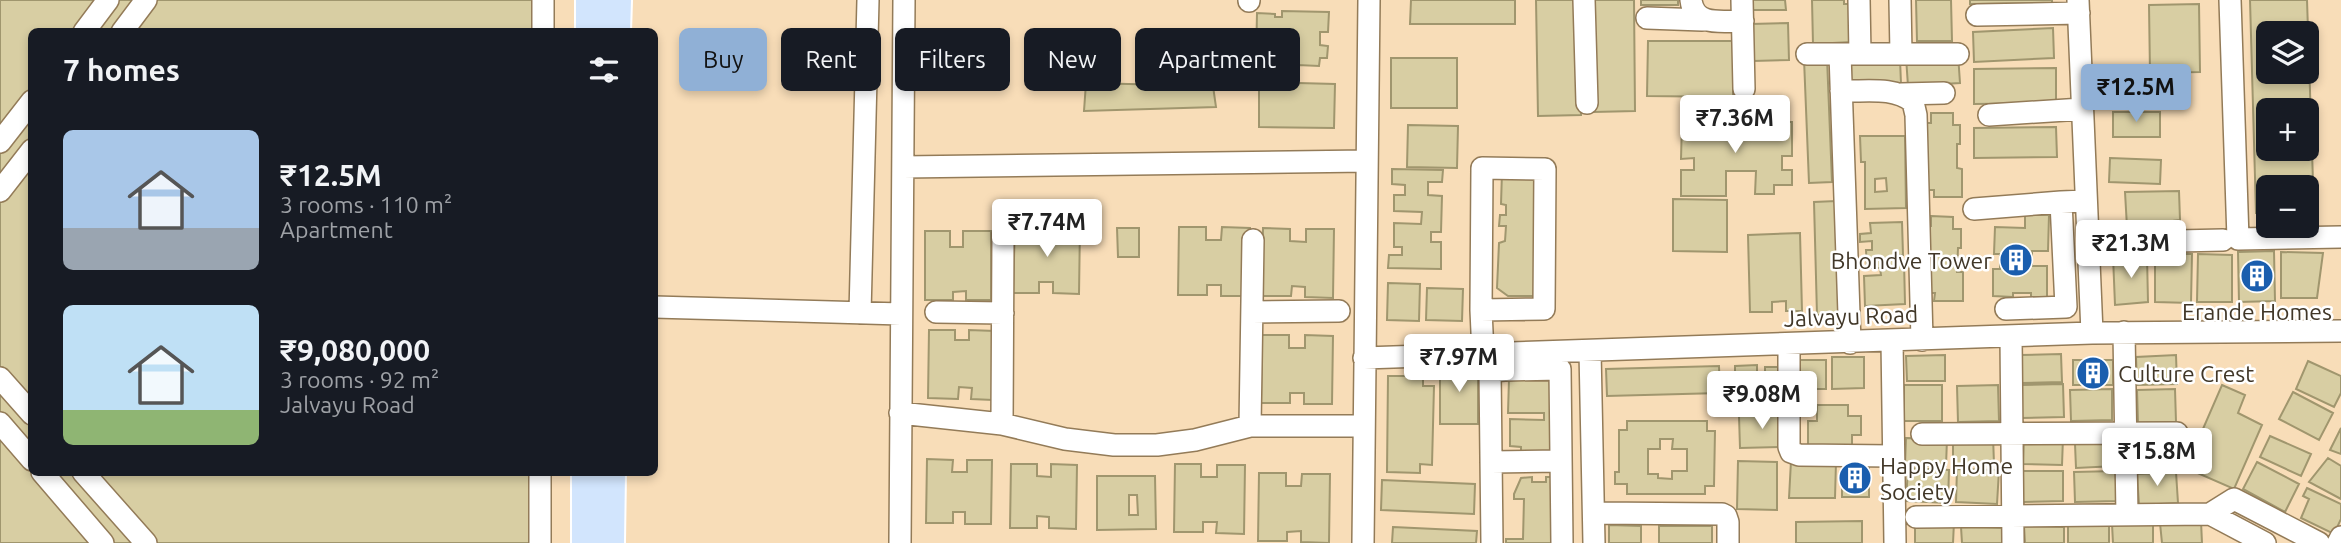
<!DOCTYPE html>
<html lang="en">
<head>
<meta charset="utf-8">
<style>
	body { margin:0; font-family:Ubuntu,sans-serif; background:#20242c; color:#f1f3f6; height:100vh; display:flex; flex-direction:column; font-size:26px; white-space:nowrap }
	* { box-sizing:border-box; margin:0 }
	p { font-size:23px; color:#9ea1a6 }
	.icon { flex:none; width:38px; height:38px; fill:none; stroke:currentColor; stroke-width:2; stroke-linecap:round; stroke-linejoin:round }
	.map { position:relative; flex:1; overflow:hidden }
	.panel { position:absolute; left:28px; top:28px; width:630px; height:448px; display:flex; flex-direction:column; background:#171b24; border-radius:10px; box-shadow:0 4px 10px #0003 }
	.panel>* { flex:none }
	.hud { position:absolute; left:679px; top:28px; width:665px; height:63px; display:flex; gap:14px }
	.tools { position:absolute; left:2256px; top:21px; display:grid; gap:14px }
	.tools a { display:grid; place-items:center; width:63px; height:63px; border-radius:10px; background:#171b24; box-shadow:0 4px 10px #0003; font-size:35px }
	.price { position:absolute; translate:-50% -60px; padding:0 16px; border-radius:7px; background:#fff; color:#222; font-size:23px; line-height:46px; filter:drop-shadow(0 2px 4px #0008) }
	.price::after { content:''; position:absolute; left:50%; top:42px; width:21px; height:16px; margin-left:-10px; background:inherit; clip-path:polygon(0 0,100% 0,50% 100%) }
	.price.selected { background:#90b0d6; color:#111 }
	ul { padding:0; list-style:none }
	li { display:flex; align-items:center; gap:21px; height:175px; padding:0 35px }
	li span { display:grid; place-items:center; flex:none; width:196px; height:140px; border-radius:10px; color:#555 }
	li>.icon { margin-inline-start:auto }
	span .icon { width:84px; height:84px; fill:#fffc; stroke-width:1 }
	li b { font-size:30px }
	h2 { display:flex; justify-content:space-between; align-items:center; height:84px; padding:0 35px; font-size:30px }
	.pill { padding:0 24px; border-radius:10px; background:#171b24; box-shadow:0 4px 10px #0003; font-size:24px; line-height:63px }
	.pill.selected { background:#90b0d6; color:#111 }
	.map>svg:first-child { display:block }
	.building { fill:#d8cea3; stroke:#a0966e; stroke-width:2; fill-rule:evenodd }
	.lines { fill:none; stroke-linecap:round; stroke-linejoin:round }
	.minor-casing { stroke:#937b58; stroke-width:24 }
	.major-casing { stroke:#fff; stroke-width:32 }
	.minor { stroke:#fff; stroke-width:21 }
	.major { stroke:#d2e5fd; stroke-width:28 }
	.labels { text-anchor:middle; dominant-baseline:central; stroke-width:5; stroke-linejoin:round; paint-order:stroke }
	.poi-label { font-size:23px; fill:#413728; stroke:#fff; text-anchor:start }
	.street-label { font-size:23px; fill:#413728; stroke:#fff }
</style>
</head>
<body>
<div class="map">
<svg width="2341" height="543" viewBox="0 0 2341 543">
	<rect width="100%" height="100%" fill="#f8ddb8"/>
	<path class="building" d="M0,0H553L552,32H32V472H542L541,543H0Z
		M1411,0H1515V24H1410Z
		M1536,0H1578L1581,115L1538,116Z
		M1593,0H1634L1635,111L1594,112Z
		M1641,0H1678V5H1641Z
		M1745,0H1785L1786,10H1745Z
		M1812,0H1844V4H1851L1852,42L1813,44Z
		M1916,0H1951L1952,41H1917Z
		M1970,0H2052V3L1970,4Z
		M2250,0H2307L2314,212H2306V187H2268V213H2256ZM2268,33H2306V72H2268ZM2268,110H2306V149H2268Z
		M2199,4L2200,72L2150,73L2149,5Z
		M1282,11L1329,12L1328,32H1320V45L1328,46L1327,58H1320L1319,66L1298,65V74L1278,73L1279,63L1256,62L1257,13L1275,14V17H1282Z
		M1788,23L1789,60L1753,61L1751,24Z
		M2053,28L2054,58L1974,62L1973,32Z
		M1648,41H1733V97L1647,96Z
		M1958,54L1960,83L1908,86L1906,57Z
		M1391,58H1457V108H1391Z
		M1827,58L1832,182L1809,183L1804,59Z
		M1900,59L1901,84L1851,86L1850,61Z
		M2056,68V103L1974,104V69Z
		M1259,82L1335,84L1334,128L1259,127Z
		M1086,83L1213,86L1216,107L1084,111Z
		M2113,112H2160V137H2113Z
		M1931,113H1953V125H1960V144H1957V168L1962,169V197H1934V190H1922L1923,123H1931Z
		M1682,121L1792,122V156H1782V170H1792V185H1774V194H1755L1756,171H1726V196H1681V170H1694V158L1681,159Z
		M1408,125L1458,126L1457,168L1407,167Z
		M2056,127L2057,157L1974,158V128Z
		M1860,136H1905L1906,208L1865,209V162H1861ZM1886,178L1887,191L1875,192V179Z
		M2110,158L2161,160L2160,184L2109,182Z
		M1392,169L1443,170L1442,182H1428V195L1442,196L1441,232H1431V242H1441V269L1388,268L1389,255H1402V247H1394V223L1421,224L1422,212L1394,211V195H1405V185L1392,184Z
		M1502,172L1540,173L1538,296H1508L1497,288L1499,243L1505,241L1506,226H1499L1500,215H1506V205L1501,204Z
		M2179,191L2180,220L2127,227L2125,192Z
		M1673,199L1727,200V252L1673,251Z
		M1836,201L1839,314L1817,315L1814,202Z
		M2025,215H2049L2048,251H2032V266H2047V298L2031,297V293H2013V297L1993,296V269H2000V254H1994L1995,227L2025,228Z
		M1931,216L1953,217V229H1961V248H1958L1957,272H1963V301H1934L1935,293H1922L1923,226H1931Z
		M1902,222L1903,255H1895V261L1904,260L1905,304L1865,306L1864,276L1881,275L1880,268H1867L1866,250H1872V241L1860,242V234L1871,233L1870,223Z
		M1015,224L1040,225V236H1051V225H1080L1079,294L1053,293V282H1039V293H1013Z
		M1179,227H1206V240H1221L1222,227L1250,228L1249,296H1221V285H1207V295H1178Z
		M1117,228H1139V257H1118Z
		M1263,228L1290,229V241L1306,242V229H1334L1333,298L1305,297V287L1292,286L1291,296H1262Z
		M925,231H950V247H963V231H991V300H966V291L953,292V300H925Z
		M1800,233L1802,311H1786V301L1772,302V312H1750L1748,235Z
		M2274,251L2275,301L2239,302L2238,252Z
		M2281,252L2323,253L2317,298H2281Z
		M2155,254H2192L2191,303L2155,302Z
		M2198,254L2232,255V302H2197Z
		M2113,256H2147L2148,302L2115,305Z
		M1388,283L1420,284L1419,321L1387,320Z
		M1427,288L1463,289L1462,321L1426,320Z
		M929,330H955V340H969V330L995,331L993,400L971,399L972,388L959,387L958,399L928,398Z
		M1262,335H1289V348H1305V335L1333,336L1332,404H1304V393H1290V403H1261Z
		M2061,354L2062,382L2022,383L2021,355Z
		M1945,355V381H1907L1906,356Z
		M2176,355L2177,384L2137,385L2136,357Z
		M1832,357H1864V388L1832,389Z
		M1795,360H1826V389H1796Z
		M2073,360H2113V385H2073Z
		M2308,361L2341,376V393L2334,407L2296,389Z
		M1440,364H1478V424H1440Z
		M1757,365V380H1765V367H1788V394L1742,395L1739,393L1737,379L1735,380V366Z
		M1719,366L1720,393L1607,396L1606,369Z
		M1388,376H1423V386H1434L1432,465L1420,464V473L1387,472Z
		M1509,379H1555L1554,454L1521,453V447L1510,446V419L1544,420V413H1508Z
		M2063,384L2064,417L2021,418V385Z
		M1904,385H1942V421H1904Z
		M1998,385L1999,421L1958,422L1957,386Z
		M2222,385L2245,395L2238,413L2262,425L2234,489L2186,468Z
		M2112,389V420L2071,421L2070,390Z
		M2175,389L2176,422L2138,423L2137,390Z
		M2293,392L2333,413L2319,440L2279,419Z
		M1817,405H1848V416H1861V435H1852V449H1808V421H1817Z
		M1784,415V447L1740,448L1739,416Z
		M1627,421H1707V431H1715L1714,486H1705V494H1627V484H1615V472H1619V430H1627ZM1660,439H1673L1672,449H1687V471H1672V479L1658,478V474H1648V449H1660Z
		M2341,428V454L2330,450Z
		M1953,436H1993L1994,464H1953Z
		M2270,436L2311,454L2301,476L2260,457Z
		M2024,437L2063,438L2062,465L2023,464Z
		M1906,438L1947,439L1946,466L1905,465Z
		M2177,438V465H2138L2137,439Z
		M2115,442L2116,466L2076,468L2075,444Z
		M2328,458L2341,466V499L2309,482Z
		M927,459L953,460L952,472H967V460H992L991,524H965V512H953V523H926Z
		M1842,459H1869V497H1842Z
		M1738,461L1777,462V510L1737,509Z
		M1791,461L1836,462L1835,498H1789Z
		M2257,462L2299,484L2285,512L2243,489Z
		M1011,464H1037V476L1051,477V464L1077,465L1076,529L1049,528V517L1037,516V528H1010Z
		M1175,464H1201V477H1217V465H1245L1244,534L1216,533L1217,522H1203V532H1174Z
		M1908,468L1949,470L1948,503L1906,501Z
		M1957,469L1999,470L1997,504L1956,502Z
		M2022,471H2063V501L2023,502Z
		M2116,471V501L2075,502L2074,472Z
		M2176,472L2178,503L2139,505L2137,474Z
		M1259,473H1286V486H1301L1302,474H1330L1329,543L1301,542V531L1287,532V541H1258Z
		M1097,476H1155L1156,529L1097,530ZM1129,495H1137L1138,515H1129Z
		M1532,477V482H1546V477H1560L1561,543H1506V539H1523L1524,499H1514V494L1521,478Z
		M1382,480L1475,484L1474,514L1381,510Z
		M2307,488L2341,504V519L2334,534L2301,518L2309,499L2303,496Z
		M1862,521V543H1796V522Z
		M1915,521L1954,522L1953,543H1915Z
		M2201,521L2202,543H2162L2160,523Z
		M2153,523V543H2113L2112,524Z
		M1609,525L1641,526V543H1609Z
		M2109,525V543H2068V526Z
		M1659,526H1712V543H1659Z
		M2024,526L2064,527V543H2025Z
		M1393,527L1477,531L1476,543H1392Z
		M1961,527L2002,528V543H1962Z"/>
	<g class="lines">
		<defs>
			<path id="minor" d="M1584,0L1587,103
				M1691,0C1694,27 1722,21 1743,21
				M1742,0L1744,89
				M1859,0L1860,54
				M1900,0L1901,54
				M2078,0L2092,333
				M2230,0L2238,239L2341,237
				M1249,1V0
				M1977,15L2079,13
				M1647,18L1702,20
				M84,32L108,0
				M122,32L146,0
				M543,32V0
				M1807,54H1958
				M1840,54L1850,343
				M1841,91C1865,92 1893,86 1913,102L1916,115L1922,340
				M1901,94L1944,93
				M1989,115L2082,109
				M0,142L32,101
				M903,167L1367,161
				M0,191L32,150
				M1974,209L2061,202
				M2088,243L2223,240
				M654,307L901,314
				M2006,309L2066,307L2061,202L2085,201
				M1481,310L1482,168L1545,169L1544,309L1481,310L1483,354
				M936,312L1003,313
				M1252,312L1339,311
				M860,313L868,0
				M2124,332L2127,515
				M2011,336L2013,543
				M1892,341L1895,543
				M1789,344V447L1791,452L1799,455L1893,456
				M1590,351L1594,543
				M1505,353V370L1560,369L1562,543
				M1364,358L2092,333L2341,331
				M0,378L32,414
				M900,413L1002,424L1065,439L1114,445H1157L1195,440L1250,426H1363
				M0,423L32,460
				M1002,424L1003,235
				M1250,426L1253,240
				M1922,434L2177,433
				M1491,462L1561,461
				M42,472L103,543
				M83,472L146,543
				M1594,513L1722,514L1726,516L1728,522V543
				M2210,514L2234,499L2319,543
				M1916,517L2210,514L2265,543
				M540,543V472
				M900,543L904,0
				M1363,543L1369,0
				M1492,543L1490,371L1505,370
				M2338,543L2341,537"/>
			<path id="major" d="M590,32V0
				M616,32L617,0
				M586,543V472
				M610,543L611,472"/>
		</defs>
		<use href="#minor" class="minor-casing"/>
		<use href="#major" class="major-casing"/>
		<use href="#minor" class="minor"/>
		<use href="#major" class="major"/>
	</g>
	<defs>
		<symbol id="building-disc" viewBox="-11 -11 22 22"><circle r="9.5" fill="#1a5eae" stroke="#fff"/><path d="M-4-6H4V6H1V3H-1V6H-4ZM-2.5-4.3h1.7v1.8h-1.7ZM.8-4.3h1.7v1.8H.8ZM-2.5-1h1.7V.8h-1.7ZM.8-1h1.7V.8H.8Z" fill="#fff"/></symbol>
	</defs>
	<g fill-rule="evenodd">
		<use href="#building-disc" x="1997" y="241" width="38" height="38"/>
		<use href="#building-disc" x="2238" y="257" width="38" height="38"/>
		<use href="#building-disc" x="2074" y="354" width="38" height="38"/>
		<use href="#building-disc" x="1836" y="459" width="38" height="38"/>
	</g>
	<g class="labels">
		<g class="poi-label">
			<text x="1992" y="260" text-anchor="end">Bhondve Tower</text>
			<text x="2257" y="311" text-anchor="middle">Erande Homes</text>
			<text x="2118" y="373">Culture Crest</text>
			<text x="1880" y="465">Happy Home<tspan x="1880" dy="26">Society</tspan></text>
		</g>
		<g class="street-label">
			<text transform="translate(1851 316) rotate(-2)">Jalvayu Road</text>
		</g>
	</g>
</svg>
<div class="tools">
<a><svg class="icon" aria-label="layers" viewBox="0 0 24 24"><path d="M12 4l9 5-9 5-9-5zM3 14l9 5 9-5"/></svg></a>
<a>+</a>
<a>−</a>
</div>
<b class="price selected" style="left:2136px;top:124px">₹12.5M</b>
<b class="price" style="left:1735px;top:155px">₹7.36M</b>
<b class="price" style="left:1047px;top:259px">₹7.74M</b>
<b class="price" style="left:2131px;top:280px">₹21.3M</b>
<b class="price" style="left:1459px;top:394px">₹7.97M</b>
<b class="price" style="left:1762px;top:431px">₹9.08M</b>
<b class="price" style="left:2157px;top:488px">₹15.8M</b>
<div class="hud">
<a class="pill selected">Buy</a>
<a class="pill">Rent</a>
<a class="pill">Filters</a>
<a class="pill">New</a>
<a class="pill">Apartment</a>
</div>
<section class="panel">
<h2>7 homes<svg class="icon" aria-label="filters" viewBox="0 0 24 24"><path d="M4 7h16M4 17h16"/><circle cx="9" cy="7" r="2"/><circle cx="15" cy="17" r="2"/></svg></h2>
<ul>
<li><span style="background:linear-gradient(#a9c7e8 70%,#9aa5b1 0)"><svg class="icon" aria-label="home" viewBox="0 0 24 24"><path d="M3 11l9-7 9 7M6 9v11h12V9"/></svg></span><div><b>₹12.5M</b><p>3 rooms · 110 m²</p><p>Apartment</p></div></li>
<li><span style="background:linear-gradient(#bfe0f5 75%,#8fb573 0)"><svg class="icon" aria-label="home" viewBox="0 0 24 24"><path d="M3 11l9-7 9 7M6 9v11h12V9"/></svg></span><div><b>₹9,080,000</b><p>3 rooms · 92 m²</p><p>Jalvayu Road</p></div></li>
</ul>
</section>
</div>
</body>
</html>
